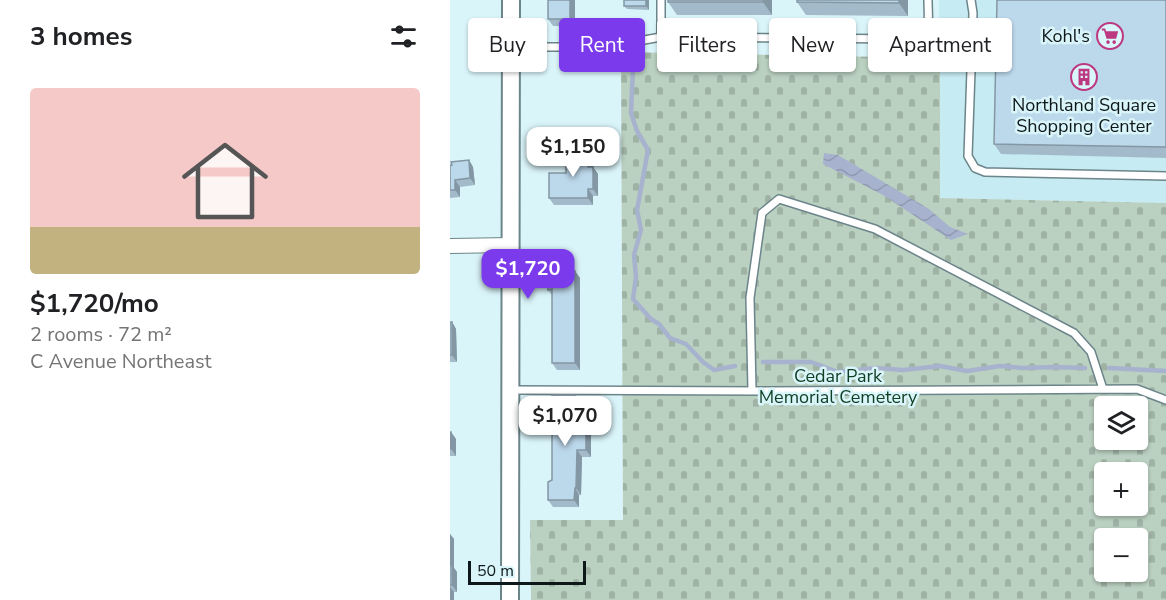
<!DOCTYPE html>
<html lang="en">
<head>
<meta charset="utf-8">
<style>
	body { margin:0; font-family:"Nunito Sans",sans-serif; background:#f2f2f2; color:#202124; height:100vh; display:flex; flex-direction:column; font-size:22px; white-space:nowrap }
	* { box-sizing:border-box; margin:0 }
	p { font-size:20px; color:#757577 }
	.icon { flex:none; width:33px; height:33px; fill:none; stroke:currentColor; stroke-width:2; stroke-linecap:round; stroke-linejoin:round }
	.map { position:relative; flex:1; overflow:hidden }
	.drawer { display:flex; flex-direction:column; background:#fff; width:450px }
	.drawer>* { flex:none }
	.top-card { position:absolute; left:18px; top:18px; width:570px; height:54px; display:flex; gap:12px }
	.controls { position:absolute; left:644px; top:396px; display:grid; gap:12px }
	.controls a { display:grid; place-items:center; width:54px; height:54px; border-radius:6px; background:#fff; box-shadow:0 2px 4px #0004; font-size:30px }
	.scale { position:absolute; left:18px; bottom:15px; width:118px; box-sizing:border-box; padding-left:6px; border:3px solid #0e181a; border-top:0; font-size:16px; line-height:21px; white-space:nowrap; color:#0e181a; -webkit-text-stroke:4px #daf5fa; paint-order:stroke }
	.price { position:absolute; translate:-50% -51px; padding:0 14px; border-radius:12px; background:#fff; color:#222; font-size:20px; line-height:39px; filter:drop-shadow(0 2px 3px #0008) }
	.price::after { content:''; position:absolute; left:50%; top:36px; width:18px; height:14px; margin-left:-9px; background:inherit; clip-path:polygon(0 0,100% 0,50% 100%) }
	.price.current { background:#7c3aed; color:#fff }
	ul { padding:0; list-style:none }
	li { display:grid; align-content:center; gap:12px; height:318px; padding:0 30px }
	li span { display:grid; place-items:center; height:186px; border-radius:6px; color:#555 }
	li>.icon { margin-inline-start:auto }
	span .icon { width:108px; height:108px; fill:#fffc; stroke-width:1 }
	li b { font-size:26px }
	h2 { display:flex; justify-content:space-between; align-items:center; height:72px; padding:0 30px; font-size:26px }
	.tag { padding:0 21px; border-radius:6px; background:#fff; box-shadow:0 2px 4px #0004; font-size:21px; line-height:54px }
	.tag.current { background:#7c3aed; color:#fff }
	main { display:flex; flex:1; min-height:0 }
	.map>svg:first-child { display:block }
	.built { fill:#c6ebf2 }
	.cemetery { fill:url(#cemetery-stones); fill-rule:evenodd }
	.water { fill:url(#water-waves) }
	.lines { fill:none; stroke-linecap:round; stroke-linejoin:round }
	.stream { stroke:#a7b3ce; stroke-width:4.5 }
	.service-casing { stroke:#6c858a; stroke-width:10 }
	.minor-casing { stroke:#6c858a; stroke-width:16 }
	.tertiary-casing { stroke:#6c858a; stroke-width:20 }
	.service { stroke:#fff; stroke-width:7 }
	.minor { stroke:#fff; stroke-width:14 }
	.tertiary { stroke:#fff; stroke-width:16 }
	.wall { fill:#a2baca }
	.shaded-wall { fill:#8497a4 }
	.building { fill:#bcd8eb; stroke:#8497a4; stroke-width:1.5 }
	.labels { text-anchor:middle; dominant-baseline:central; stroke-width:5; stroke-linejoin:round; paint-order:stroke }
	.poi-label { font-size:18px; fill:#0e181a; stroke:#daf5fa; text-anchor:end }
	.park-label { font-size:18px; fill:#0f3e23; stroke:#daf5fa }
</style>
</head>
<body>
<main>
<section class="drawer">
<h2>3 homes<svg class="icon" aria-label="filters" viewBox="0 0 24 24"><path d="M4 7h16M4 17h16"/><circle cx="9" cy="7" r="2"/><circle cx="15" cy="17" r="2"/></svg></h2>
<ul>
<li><span style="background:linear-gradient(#f6c9c9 75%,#c2b280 0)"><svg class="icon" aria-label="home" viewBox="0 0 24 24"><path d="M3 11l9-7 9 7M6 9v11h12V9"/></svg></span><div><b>$1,720/mo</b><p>2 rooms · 72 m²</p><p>C Avenue Northeast</p></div></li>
</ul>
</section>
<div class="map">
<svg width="716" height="600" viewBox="0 0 716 600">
	<defs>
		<pattern id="cemetery-stones" width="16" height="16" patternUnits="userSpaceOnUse" patternTransform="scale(1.5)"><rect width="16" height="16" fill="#bad0c0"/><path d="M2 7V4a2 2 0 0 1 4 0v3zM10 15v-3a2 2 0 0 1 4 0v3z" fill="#9fb2a4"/></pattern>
		<pattern id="water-waves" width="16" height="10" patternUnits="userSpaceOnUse" patternTransform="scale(1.5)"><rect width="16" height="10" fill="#a7b3ce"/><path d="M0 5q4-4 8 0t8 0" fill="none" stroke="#8f99b0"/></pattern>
	</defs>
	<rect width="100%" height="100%" fill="#daf5fa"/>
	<path class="built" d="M489,0H716V203L490,198Z"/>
	<path class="cemetery" d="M171,52L490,58V198L716,203V600H81L80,520H173ZM654,406H687V440H654ZM654,472H687V506H654ZM654,538H687V572H654Z"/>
	<path class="water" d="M374,153L388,155L479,209L500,227L518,234L501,240L433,195L373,164Z"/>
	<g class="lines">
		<path class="stream" d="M183,68L181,113L187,131L198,150L187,210L191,230L184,255L186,277L183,299L201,319L209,324L220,338L236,344L253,362L264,370L285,366
			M313,362H361L388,372L426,368L453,370L490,366L517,371L550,366L573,368L604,367L635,368
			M659,368L716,371"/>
		<defs>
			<path id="service" d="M211,0V37
				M521,0L523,13L518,156L525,168L535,172L716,176
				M62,47H155L211,37L458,39C483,30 478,23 478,0
				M61,390L315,391L687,389L716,400
				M302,391L300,298L312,213L329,199L425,229L624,333L641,352L653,389"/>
			<path id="minor" d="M0,246L61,245"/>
			<path id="tertiary" d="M60,600L61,0"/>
		</defs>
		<use href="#service" class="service-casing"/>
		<use href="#minor" class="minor-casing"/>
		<use href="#tertiary" class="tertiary-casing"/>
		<use href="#service" class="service"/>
		<use href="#minor" class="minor"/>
		<use href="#tertiary" class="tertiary"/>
	</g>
	<path class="wall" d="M125,0V26H103L98,19Z
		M199,0V10L177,9L174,6Z
		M322,0V15H227L218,2Z
		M458,0V16L356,15L347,2Z
		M716,0V158L551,154L544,144Z
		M19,160L23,167L25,185L10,187V197L0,198V165Z
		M143,160V167L148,174V196H143V205H104L99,198L116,173Z
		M117,258L122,265V271H125L130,278V370H107L102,363V295L98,290Z
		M0,322H2L6,329L7,362H0Z
		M125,395L130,402V417H136L141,424V457H132L131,495H129V507H103L98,500Z
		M0,432H1L6,439V456H0Z
		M0,534L4,539V568L7,572V592H4V600H0Z"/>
	<path class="shaded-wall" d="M120,0H125V26L120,19Z
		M196,0H199V10L196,6Z
		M313,0H322V15L313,2Z
		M449,0H458V16L449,3Z
		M138,153L143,160V167L148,174V196L143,189L138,167Z
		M19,160L23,167L25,185L20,178Z
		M5,180L10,187V197L5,190Z
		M138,189L143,196V205L138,198Z
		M117,258L122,265V278L117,271Z
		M125,271L130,278V370L125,363Z
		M2,322L6,329L7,362L2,355Z
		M125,395L130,402V424L125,417Z
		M136,417L141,424V457L136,450Z
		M1,432L6,439V456L1,449Z
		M127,450L132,457L131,495L126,488Z
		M125,488L129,495V507L124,500Z
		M0,534L4,539V568L7,572V592L2,585L0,567Z
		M0,587L4,592V600H0Z"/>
	<path class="building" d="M98,0H120V19H98Z
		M174,0H196V6H174Z
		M218,0H313V2H218Z
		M347,0H449V3L347,2Z
		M547,0H716V147L544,144Z
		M116,153H138V167H143V189H138V198H99V173H116Z
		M19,160L20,178L5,180V190H0V165H2L1,162Z
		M98,258H117V271H125V363H102V289L98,290Z
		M0,322H2V355H0Z
		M102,395H125V417H136V450H127L126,488H125L124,500H98V482L102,480Z
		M0,432H1V449H0Z
		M0,565H2V585H0Z"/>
	<defs>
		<symbol id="supermarket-ring" viewBox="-11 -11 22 22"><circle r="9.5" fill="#daf5fa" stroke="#bc3981" stroke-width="1.5"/><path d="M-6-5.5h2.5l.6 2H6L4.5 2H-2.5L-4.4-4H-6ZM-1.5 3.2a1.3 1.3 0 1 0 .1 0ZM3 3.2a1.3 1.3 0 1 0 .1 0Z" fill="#bc3981"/></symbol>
		<symbol id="building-ring" viewBox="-11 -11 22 22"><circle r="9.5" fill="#daf5fa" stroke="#bc3981" stroke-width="1.5"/><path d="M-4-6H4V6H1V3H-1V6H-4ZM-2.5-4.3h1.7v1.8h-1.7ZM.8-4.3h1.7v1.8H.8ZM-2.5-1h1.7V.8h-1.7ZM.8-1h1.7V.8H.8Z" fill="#bc3981"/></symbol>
	</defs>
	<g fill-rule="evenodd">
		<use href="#supermarket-ring" x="645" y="21" width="30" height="30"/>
		<use href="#building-ring" x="619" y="62" width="30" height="30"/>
	</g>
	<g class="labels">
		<g class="poi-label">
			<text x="640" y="36">Kohl's</text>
			<text x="634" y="105" text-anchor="middle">Northland Square<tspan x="634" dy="21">Shopping Center</tspan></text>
		</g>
		<g class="park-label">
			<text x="388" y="376">Cedar Park<tspan x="388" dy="21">Memorial Cemetery</tspan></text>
		</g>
	</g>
</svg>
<div class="controls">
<a><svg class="icon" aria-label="layers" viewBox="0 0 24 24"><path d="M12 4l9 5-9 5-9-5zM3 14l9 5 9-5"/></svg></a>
<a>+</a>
<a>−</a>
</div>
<div class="scale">50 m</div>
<b class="price" style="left:123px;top:178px">$1,150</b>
<b class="price current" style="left:78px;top:300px">$1,720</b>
<b class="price" style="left:115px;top:447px">$1,070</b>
<div class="top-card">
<a class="tag">Buy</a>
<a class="tag current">Rent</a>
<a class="tag">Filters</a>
<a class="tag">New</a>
<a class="tag">Apartment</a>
</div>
</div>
</main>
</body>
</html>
